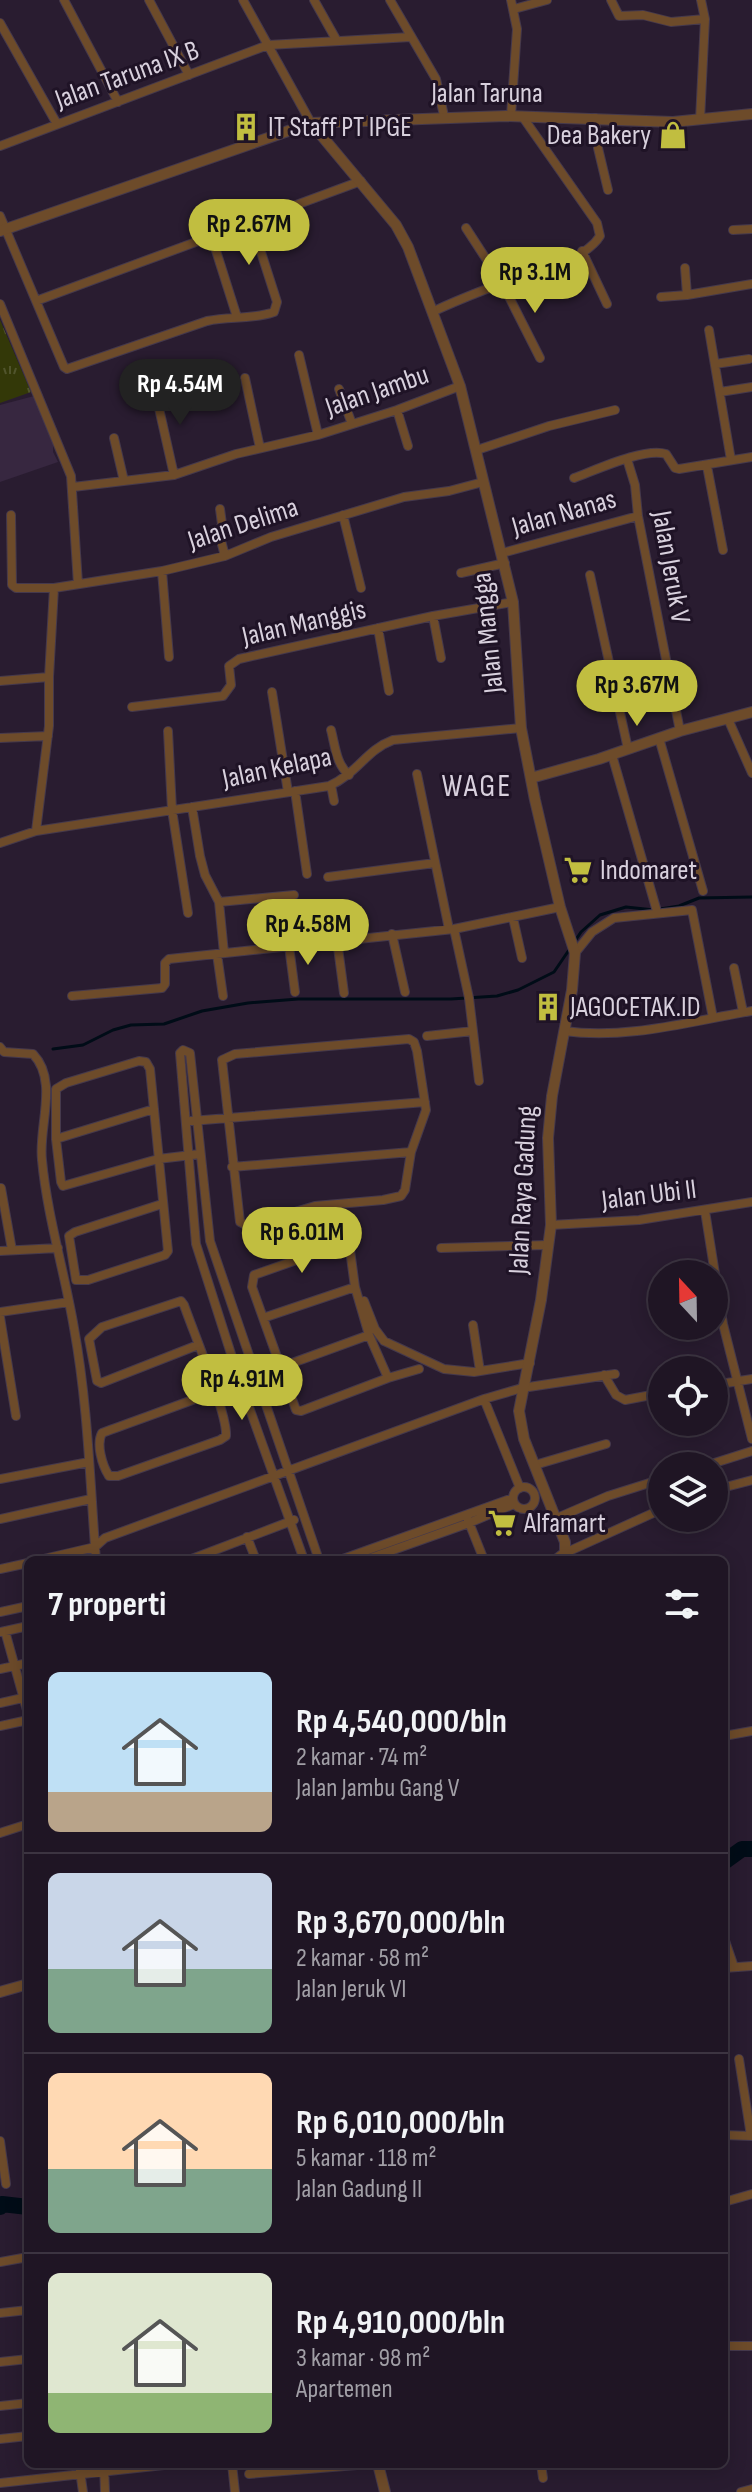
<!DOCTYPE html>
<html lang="id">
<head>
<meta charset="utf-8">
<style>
	body { margin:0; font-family:"Sofia Sans Condensed",sans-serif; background:#2c2231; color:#f1f3f6; height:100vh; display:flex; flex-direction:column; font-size:30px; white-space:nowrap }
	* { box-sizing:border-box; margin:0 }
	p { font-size:26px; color:#a19fa6 }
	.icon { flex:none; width:44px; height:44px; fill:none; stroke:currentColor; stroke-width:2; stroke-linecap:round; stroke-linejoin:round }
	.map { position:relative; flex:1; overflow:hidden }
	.details { position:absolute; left:24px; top:1556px; width:704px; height:912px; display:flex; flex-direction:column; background:#1f1524; border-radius:12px; box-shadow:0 4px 20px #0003,0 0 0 2px #3c3441 }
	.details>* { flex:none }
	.needle { width:52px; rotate:338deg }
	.controls { position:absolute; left:648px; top:1260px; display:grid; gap:16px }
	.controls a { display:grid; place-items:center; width:80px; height:80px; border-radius:50%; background:#1f1524; box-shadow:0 4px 20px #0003,0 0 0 2px #3c3441; font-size:40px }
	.price { position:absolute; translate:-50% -68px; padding:0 18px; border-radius:28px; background:#c1be40; color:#111; font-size:26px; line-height:52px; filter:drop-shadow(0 2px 4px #0008) }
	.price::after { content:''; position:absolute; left:50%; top:48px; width:24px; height:18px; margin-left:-12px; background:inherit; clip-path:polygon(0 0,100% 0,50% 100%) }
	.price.on { background:#222; color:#fff }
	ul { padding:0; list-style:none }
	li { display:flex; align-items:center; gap:24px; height:200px; padding:0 24px }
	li+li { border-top:2px solid #3c3441 }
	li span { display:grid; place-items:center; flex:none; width:224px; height:160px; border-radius:12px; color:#555 }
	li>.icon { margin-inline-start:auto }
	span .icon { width:96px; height:96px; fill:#fffc; stroke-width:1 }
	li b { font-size:34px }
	h2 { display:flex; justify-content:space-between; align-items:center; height:96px; padding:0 24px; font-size:34px }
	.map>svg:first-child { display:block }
	.built { fill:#372740 }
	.grass { fill:url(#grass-tufts) }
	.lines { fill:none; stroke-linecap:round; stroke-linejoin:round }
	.stream { stroke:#000c17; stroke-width:3 }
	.river { stroke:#000c17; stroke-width:16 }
	.minor-casing { stroke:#45394c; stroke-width:10 }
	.tertiary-casing { stroke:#45394c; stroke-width:12 }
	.minor { stroke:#6d4b2a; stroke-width:8 }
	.tertiary { stroke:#6d4b2a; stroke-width:10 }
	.labels { text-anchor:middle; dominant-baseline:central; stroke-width:6; stroke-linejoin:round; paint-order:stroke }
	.street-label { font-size:28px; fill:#d8d0dd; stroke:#1f1326 }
	.poi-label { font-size:28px; fill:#d8d0dd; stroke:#1f1326; text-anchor:start }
	.quarter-label { font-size:32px; letter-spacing:2px; fill:#d8d0dd; stroke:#1f1326 }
</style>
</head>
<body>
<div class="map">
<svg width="752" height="2492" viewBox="0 0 752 2492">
	<defs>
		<pattern id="grass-tufts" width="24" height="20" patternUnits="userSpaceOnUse" patternTransform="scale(2)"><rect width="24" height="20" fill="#333808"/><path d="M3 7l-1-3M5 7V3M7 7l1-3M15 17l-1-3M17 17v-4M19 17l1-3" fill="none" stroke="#50542c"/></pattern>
	</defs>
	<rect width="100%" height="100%" fill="#291c30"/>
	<path class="built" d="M38,395L53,432V452L58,462L0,482V405Z"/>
	<path class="grass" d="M0,320L31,392L0,403Z"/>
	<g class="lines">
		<path class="stream" d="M575,941L581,932L600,915L626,907L654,910L679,906L699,898L752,897
			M53,1049L83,1045L113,1030L131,1025L164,1024L202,1011L248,1003L298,999H451L497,996L518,990L554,972L571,947"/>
		<path class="river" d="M724,1862L742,1849H752
			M0,2207L2,2204L28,2207"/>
		<defs>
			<path id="minor" d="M64,0L118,102
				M149,0L189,75
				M243,0L311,123
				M314,0L337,41
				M390,0L436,79L444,116
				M511,0L517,29L511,116
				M611,0L619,16L643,15L671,22L705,19
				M514,9L547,0
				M0,23L57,124
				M595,118L598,148L608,190
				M700,120L705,19L701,0
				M0,146L268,45L411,37
				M0,216L64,367L67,369L207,321C230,316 251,320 274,312L277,302L252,224
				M466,228L503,285L540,358
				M733,230L752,229
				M212,238L237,317
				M582,251L607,304
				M685,268L687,295L752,284
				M661,297L687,295
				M36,301L361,181
				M0,304L71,476L78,584
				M432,312C449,304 466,297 484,290C514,280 583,264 600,236L597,223L522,116
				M709,330L731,460
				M299,355L318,435
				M715,364L749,359
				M245,378L260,448
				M154,386L174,475
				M339,389L352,424
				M720,392L752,387
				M397,410L408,446
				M114,438L124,481
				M477,450L549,426L615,410
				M627,459L635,485L638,516L680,731
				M707,466L723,550
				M574,478C596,470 645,447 666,454L675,468L679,469L752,457
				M73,487L174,475L236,454L318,435L397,410L460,386
				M220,509L222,524L219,533L225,556
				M11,515L12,585L16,588H54L162,571L225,556L271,537L404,497L449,491L483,482
				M343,515L361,588
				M502,553L638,516
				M162,571L169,657
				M461,573L505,563
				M590,575L628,749
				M433,616L441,658
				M378,628L389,691
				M0,681L49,677L54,588
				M272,692L288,792
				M132,707L223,696L231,685L229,666L239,659L433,616L513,602
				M728,719L752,773
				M331,730C335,745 336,764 349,775
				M168,731L172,810L188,913
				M0,738L48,736
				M659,738L703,891
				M612,755L656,908
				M417,774L449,929
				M331,785L334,801
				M295,791L307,874
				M192,807L200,856L205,875L219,902L224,953
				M36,831L49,726V677
				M0,843L36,831L329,786C358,773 366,750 393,740L521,728
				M328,877L435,863
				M219,902L294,895
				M513,918L522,958
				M454,929L469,998L479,1081
				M392,934L405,992
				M337,940L344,993
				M289,946L295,992
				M575,953L592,932L614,918L692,910L713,1018
				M217,954L223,996
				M734,968L743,1012
				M72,996L162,988L165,984V963L169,959L454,929L560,907
				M564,1031C627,1040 691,1021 752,1011
				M427,1036L473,1031
				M409,1039L414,1042L417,1051L426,1110L411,1152L405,1190L401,1196L383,1200L315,1206L248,1226L240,1222L222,1060L235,1054Z
				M0,1047L4,1052L33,1054C59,1081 38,1127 42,1160C47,1215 65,1274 74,1328C88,1405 90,1483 96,1560
				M191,1121L425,1102
				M56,1139L154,1109
				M232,1167L411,1152
				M1,1188L12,1250
				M162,1204L75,1232L69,1236L76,1280H88L165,1255L168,1251L150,1069L146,1062L139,1061L66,1083L56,1089V1139L61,1182L63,1186L158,1159L200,1154
				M705,1211L723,1324L752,1439
				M551,1225L639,1220L752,1202
				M441,1248L548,1245
				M0,1251L58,1248
				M364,1301L375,1329L384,1341L444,1369L474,1372L530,1363
				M0,1312L69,1302
				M0,1317L16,1416
				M263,1318L355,1287
				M473,1325L480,1371
				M198,1345L101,1383L97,1381L89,1339L102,1327L181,1301L184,1305C193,1331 228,1415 226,1436L220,1440L118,1476H109C102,1465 96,1444 102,1433C148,1416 194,1400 240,1382L369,1335
				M604,1375L616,1395L625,1400L662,1393
				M388,1378L369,1335L355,1287L350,1250L342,1244L254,1275L252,1287L296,1410L301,1411L388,1378L419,1369
				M714,1385L752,1379
				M484,1399L520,1488
				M535,1465L606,1444
				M705,1466L752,1451
				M0,1479L89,1462
				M513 1498a11 11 0 1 1 22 0a11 11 0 1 1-22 0Z
				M714,1490L752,1480
				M557,1518L608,1496L662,1479
				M0,1519L91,1499
				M468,1520L484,1560
				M247,1537L256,1560
				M565,1553L662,1509
				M39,1560L95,1547L105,1538L484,1399L522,1388L615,1374
				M189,1560L294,1520
				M304,1560L240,1382L196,1244L180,1053L183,1050L190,1053L210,1241L319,1560
				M340,1560L513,1498
				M365,1560L469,1523L514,1504
				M0,1569L28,1563
				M0,1612L28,1606
				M5,1631L28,1714
				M1,1632L28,1626
				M0,1669L28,1663
				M0,1703L27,1697
				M0,1726L28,1720
				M724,1736L752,1731
				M0,1833L28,1824
				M724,1938L734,1967
				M724,1968L752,1966
				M739,2059L751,2136
				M724,2135L752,2136
				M0,2141L6,2184
				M724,2202L752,2194
				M0,2262L28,2257
				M0,2313L28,2310
				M724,2346H752
				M0,2362L28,2359
				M0,2406L28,2403
				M0,2439L28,2436
				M79,2464L83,2492
				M104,2464L105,2492
				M232,2464L235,2492
				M541,2464L543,2478
				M249,2474L369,2464
				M0,2483L173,2464
				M741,2492L752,2489"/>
			<path id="tertiary" d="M311,123L396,225L408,247L460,386L513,602L521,728L535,800L560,907L575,953L572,990L552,1096L548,1138L551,1225L541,1300L519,1411L524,1439L565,1542V1553L556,1560
				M0,231L311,123L506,116L673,122L752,114
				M531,778L599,759L680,731L752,712
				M0,1992L28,1984
				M378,2464L385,2492"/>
		</defs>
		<use href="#minor" class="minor-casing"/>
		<use href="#tertiary" class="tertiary-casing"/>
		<use href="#minor" class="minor"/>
		<use href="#tertiary" class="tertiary"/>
	</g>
	<defs>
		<symbol id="building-bare" viewBox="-9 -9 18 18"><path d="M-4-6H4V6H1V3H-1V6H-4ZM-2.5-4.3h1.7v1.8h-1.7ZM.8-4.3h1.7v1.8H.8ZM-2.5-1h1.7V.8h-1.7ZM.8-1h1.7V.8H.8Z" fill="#c1be40" stroke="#1f1326" stroke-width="2.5" paint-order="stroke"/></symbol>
		<symbol id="shop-bare" viewBox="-9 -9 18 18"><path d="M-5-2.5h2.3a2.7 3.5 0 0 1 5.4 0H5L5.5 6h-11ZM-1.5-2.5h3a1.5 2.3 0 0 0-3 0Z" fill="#c1be40" stroke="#1f1326" stroke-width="2.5" paint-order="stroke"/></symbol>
		<symbol id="supermarket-bare" viewBox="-9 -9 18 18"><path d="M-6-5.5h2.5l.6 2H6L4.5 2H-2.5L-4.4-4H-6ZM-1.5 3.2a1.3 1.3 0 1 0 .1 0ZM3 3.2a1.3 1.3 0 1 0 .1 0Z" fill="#c1be40" stroke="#1f1326" stroke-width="2.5" paint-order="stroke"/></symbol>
	</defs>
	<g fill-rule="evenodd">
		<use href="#building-bare" x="226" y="107" width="40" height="40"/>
		<use href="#shop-bare" x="653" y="115" width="40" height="40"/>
		<use href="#supermarket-bare" x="558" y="850" width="40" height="40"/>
		<use href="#building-bare" x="528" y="987" width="40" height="40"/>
		<use href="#supermarket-bare" x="482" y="1503" width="40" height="40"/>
	</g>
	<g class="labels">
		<g class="street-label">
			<text transform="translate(127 75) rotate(-20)">Jalan Taruna IX B</text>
			<text x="487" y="93">Jalan Taruna</text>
			<text transform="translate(377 391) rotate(-19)">Jalan Jambu</text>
			<text transform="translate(564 513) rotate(-16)">Jalan Nanas</text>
			<text transform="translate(243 524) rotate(-18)">Jalan Delima</text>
			<text transform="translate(671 567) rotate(80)">Jalan Jeruk V</text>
			<text transform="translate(304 623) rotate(-13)">Jalan Manggis</text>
			<text transform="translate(488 633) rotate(-96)">Jalan Mangga</text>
			<text transform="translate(277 768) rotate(-12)">Jalan Kelapa</text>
			<text transform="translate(523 1190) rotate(-87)">Jalan Raya Gadung</text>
			<text transform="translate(649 1195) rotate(-7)">Jalan Ubi II</text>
		</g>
		<g class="poi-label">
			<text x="268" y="127">IT Staff PT IPGE</text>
			<text x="651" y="135" text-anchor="end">Dea Bakery</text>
			<text x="600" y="870">Indomaret</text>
			<text x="570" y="1007">JAGOCETAK.ID</text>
			<text x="524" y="1523">Alfamart</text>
		</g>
		<g class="quarter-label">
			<text x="477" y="786">WAGE</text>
		</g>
	</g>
</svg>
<div class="controls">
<a><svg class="needle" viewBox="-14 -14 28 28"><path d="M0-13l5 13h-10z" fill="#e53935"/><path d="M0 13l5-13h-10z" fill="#a19fa6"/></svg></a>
<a><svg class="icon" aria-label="locate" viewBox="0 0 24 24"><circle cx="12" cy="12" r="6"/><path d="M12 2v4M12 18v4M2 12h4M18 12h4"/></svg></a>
<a><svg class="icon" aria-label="layers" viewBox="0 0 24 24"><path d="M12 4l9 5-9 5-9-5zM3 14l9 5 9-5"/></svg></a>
</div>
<b class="price" style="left:249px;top:267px">Rp 2.67M</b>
<b class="price" style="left:535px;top:315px">Rp 3.1M</b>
<b class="price on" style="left:180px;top:427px">Rp 4.54M</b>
<b class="price" style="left:637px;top:728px">Rp 3.67M</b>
<b class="price" style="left:308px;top:967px">Rp 4.58M</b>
<b class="price" style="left:302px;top:1275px">Rp 6.01M</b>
<b class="price" style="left:242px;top:1422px">Rp 4.91M</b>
<section class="details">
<h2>7 properti<svg class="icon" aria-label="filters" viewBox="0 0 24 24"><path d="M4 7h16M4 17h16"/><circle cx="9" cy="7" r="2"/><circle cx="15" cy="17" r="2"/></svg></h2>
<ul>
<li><span style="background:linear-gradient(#bfe0f5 75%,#b9a48a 0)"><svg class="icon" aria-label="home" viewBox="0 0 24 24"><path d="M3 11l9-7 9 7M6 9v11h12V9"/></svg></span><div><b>Rp 4,540,000/bln</b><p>2 kamar · 74 m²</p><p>Jalan Jambu Gang V</p></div></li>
<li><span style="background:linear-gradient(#c9d6e8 60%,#7fa58c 0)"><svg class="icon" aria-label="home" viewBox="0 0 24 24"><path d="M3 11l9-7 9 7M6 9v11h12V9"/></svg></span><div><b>Rp 3,670,000/bln</b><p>2 kamar · 58 m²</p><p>Jalan Jeruk VI</p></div></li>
<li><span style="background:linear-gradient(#ffd9b3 60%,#7fa58c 0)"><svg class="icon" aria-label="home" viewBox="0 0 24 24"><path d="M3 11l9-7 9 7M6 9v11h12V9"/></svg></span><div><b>Rp 6,010,000/bln</b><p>5 kamar · 118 m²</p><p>Jalan Gadung II</p></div></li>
<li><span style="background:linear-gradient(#dfe7d0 75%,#8fb573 0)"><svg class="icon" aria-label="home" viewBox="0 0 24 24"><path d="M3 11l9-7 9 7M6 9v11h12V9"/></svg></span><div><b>Rp 4,910,000/bln</b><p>3 kamar · 98 m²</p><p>Apartemen</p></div></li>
</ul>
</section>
</div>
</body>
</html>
